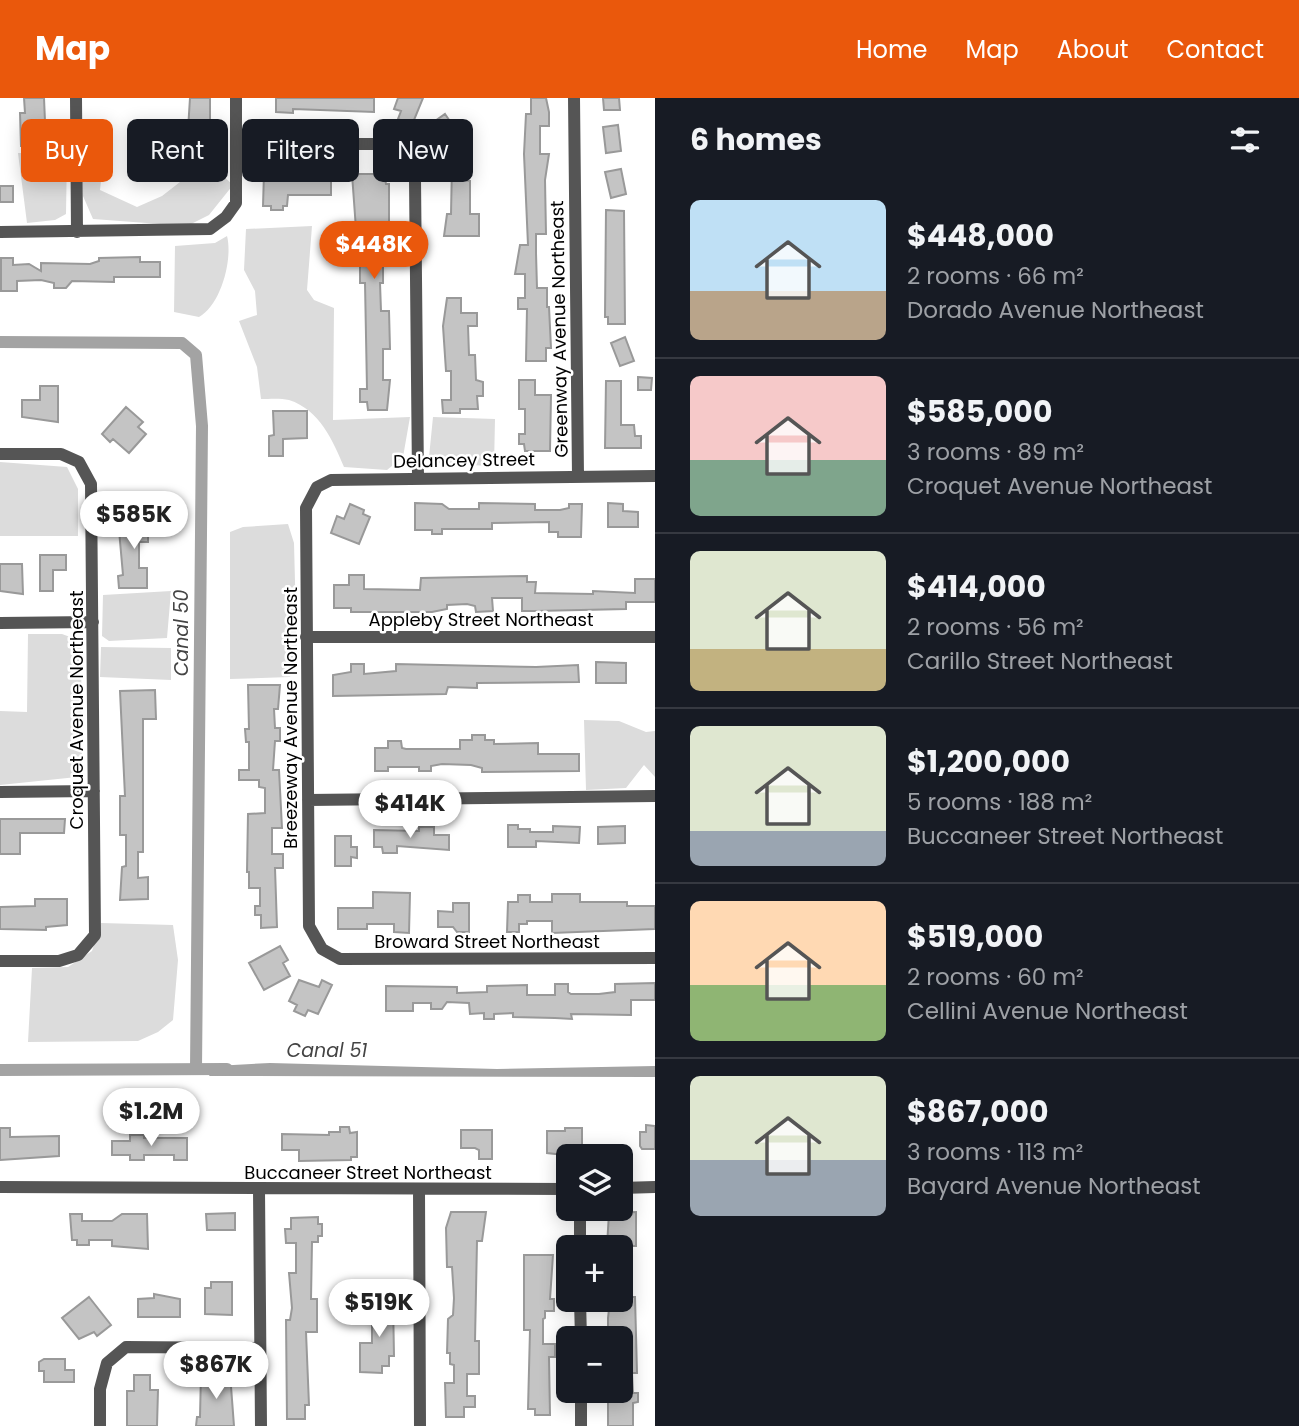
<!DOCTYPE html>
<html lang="en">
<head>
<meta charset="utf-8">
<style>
	body { margin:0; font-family:Poppins,sans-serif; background:#242831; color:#f1f3f6; height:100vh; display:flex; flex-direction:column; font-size:26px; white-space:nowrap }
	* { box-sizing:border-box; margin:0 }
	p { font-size:23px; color:#9ea1a6 }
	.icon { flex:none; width:38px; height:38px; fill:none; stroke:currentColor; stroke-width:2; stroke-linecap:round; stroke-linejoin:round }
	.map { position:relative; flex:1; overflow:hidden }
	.details { display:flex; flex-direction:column; background:#171b24; width:644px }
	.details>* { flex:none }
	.guide { position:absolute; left:21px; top:21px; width:528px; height:63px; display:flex; gap:14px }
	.buttons { position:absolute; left:556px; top:1046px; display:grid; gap:14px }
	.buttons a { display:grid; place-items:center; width:77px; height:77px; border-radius:10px; background:#171b24; box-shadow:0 4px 18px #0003; font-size:35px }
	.price { position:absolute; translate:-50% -60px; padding:0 16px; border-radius:24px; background:#fff; color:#222; font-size:23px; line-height:46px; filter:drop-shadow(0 2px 4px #0008) }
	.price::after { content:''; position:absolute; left:50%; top:42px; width:21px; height:16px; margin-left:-10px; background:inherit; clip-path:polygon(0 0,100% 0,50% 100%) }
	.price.on { background:#ea580c; color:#fff }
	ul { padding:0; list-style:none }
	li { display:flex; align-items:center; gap:21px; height:175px; padding:0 35px }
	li+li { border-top:2px solid #363941 }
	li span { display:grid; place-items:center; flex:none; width:196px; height:140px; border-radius:10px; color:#555 }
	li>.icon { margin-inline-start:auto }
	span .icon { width:84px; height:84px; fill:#fffc; stroke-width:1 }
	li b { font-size:30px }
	h2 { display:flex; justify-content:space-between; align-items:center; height:84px; padding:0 35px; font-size:30px }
	.tag { padding:0 24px; border-radius:10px; background:#171b24; box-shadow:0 4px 18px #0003; font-size:24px; line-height:63px }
	.tag.on { background:#ea580c; color:#fff }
	header { display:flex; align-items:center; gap:42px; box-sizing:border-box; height:98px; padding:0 35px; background:#ea580c; color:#fff }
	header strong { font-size:33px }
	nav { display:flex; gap:38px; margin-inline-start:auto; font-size:24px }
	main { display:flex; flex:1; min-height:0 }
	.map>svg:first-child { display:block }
	.green { fill:#dcdcdc }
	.water { fill:#a3a3a3 }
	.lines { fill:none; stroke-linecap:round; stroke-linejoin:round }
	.canal { stroke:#a3a3a3; stroke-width:12 }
	.building { fill:#c4c4c4; stroke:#999; stroke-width:2 }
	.street { stroke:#555; stroke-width:12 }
	.labels { text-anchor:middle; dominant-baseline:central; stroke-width:5; stroke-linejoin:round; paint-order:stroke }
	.street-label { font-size:18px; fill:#000; stroke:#fff }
	.water-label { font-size:19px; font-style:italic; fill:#444; stroke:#fff }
</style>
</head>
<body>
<header>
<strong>Map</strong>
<nav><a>Home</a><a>Map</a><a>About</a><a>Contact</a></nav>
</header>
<main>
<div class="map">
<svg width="655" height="1328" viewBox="0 0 655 1328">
	<rect width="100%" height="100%" fill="#fff"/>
	<path class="green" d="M107,31L100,92L137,109L162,98L207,63L233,87L209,117L187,128L93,121L83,98V32Z
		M18,55H67L66,116L55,122L27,125Z
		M312,128L307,192L314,202L334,210L333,322L410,319L403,359L387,372L344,369C333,343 320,312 289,302C281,300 269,301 261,301L257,269L239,223L257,217L255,193L244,172L246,131Z
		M227,138C233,161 221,207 199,219L174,214L175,148L215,145Z
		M433,319L495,321L494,368L441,366L429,359Z
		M0,364L67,369L78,391V438H0Z
		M288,426L294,445L297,562L290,579L230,581V434L243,429Z
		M171,493L167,540L109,543L102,538L103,497Z
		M28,536H62L81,543L82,671L77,679L0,687V613L27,614Z
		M101,549L171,550V582L100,579Z
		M584,622L619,623L646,634L655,633V679L644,667L626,690L586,692Z
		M101,825L173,827L178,862L173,922L158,934L138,943L28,944L32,870L68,869L92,853Z"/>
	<path class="water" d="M270,965L497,971L655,968V979L209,978L215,968Z"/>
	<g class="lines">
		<path class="canal" d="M0,244L182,245L196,257L202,328L196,971
			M0,972L227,971"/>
	</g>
	<path class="building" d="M24,0H44L46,47L21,48L20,15H25Z
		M190,0H210V32H206V49L187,48Z
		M276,0H374V14L293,11V15L276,14Z
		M398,0H423L412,27L398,21L401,13L394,11Z
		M531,0H546L549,14V28H540V56H549L545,82L546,136H536V155L537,190H547V209H549L551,250H546V263H526L527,211H518V200H525V176H515L520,147H528L524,56L526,16H531Z
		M603,0H619L620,12H604Z
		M445,16L463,42L438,59L431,49L438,43L428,28Z
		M618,27L621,53L606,55L603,29Z
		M452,67L463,68L462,82L470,83V116H479V138H444L447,116H451Z
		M621,71L626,96L611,100L605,74Z
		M274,72H331V97H288L287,108H283V112H271V108H263L264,75Z
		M352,76H384L386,86H389V124H386L390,163H383V185H380L381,213H389L390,251H383V282H390L387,312H368L367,304H360V291H367L365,185H360V167H367V143H364V131H356Z
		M0,88H13V104H0Z
		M606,112L624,113L625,226H608V219H605Z
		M140,159V164H160V179H114V184L72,183L66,190H54V185L41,182L17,183V193H1V160H13V167L29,166L41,173V165L90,166L99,163V160Z
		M447,200H461V215H477V228H468L469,257H475L476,282L483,284V298H477L478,311H460V315H443L442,302H451V273H446L443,228Z
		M625,239L634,263L620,268L611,245Z
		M638,279L652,280L651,292H638Z
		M519,282H535V297H551L550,353H525L524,346H519V336H525V311H519Z
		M606,283H621V327H634L635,338H641V350H605Z
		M40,288H58V324L22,319V302H40Z
		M126,309L143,324L138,329L146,336L129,355L113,341L110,344L102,336Z
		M273,313H307V340L283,341V358H269V338L274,337Z
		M415,405L442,406L449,411H479V405L535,406V412H560L569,410V406H582L581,439H558V434H549V424L492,425V431H442V436H432V432H415Z
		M608,405L623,406V413L638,414V429H608Z
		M350,406L364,412L363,416L370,419L359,446L331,435L337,418L344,421Z
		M127,414H148V444H139V470H147V490H119L118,478L123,477L119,432H127Z
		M40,457H66V472H53V493H40Z
		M0,466H22L23,496L0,493Z
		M349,477H364V491L420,492L421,480L527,478V484H536L535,495L593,496V493L635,495V481H655V504H626V511L535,513H522V500H492L493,513L476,514L475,508L467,506L447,507V511L432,514H351V510H334V487H349Z
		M596,564L626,565V585H596Z
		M351,566H364V576L396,573V566L536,569L578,567L579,584L477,585V590L448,589L446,596L333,598V577L351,574Z
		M248,587H280L278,611H274L275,630H280V643H275L273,672H279L282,730H272V756H283V770H275L277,829L261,830V817H255V808H260V790H249V774H247L248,716L265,715V690L259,689V682H239V672H249V644H246L245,631H249Z
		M155,592L156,621H143V754H138V780L148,779V801L120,802L122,769L126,768V737H120V698H125L120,593Z
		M472,637H485V642H494V646L538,645V656H579V673L482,674V670L471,667L442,666L431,668V673H419V669H388V673H375V650H388V643H401L402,650L406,651H460V642H472Z
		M0,721H65L64,735H20V756H0Z
		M508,727H518V731H530V734H553V728L580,729L579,745L536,743V749H508Z
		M625,728V745L598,746V729Z
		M419,729H434V737H449V752L397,748V755H383L382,749H374V732L419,733Z
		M335,738H351V749H357V760L351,759V768H335Z
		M373,794L410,795L409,835L394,834V826H367V831H338V810H373Z
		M552,796H580V804H627V808H655V831L552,835V823H527V826H519V834H507L508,804H518V797H530V804H552Z
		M35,801H67V827L46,829V832L0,831V809L35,808Z
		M453,805H469V834H457L453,829H438V813L453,814Z
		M280,848L288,862L283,865L290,878L264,892L249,865Z
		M299,882L319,889L322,882L332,887L318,916L308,912L305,918L294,913L297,907L289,903Z
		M655,885V902H631V917L571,916L572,921L555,920L513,919V915L494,916V921H484V915L470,916L469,905L447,904L442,911H431V905H413V913H386V888L457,889V895L487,894V888L527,887V897H555V886H568V894L571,896H599L615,894V886Z
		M646,1027L655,1028V1051H642L640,1048V1034H646Z
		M340,1029H349L350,1035L357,1034V1059H351V1062L299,1063V1052H282V1036L329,1037V1034H340Z
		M0,1030H10V1039L59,1038V1058L0,1062Z
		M565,1030H582V1059L547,1055V1033H565Z
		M461,1032H492V1061H479V1052L475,1050H461Z
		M130,1037H144V1040H187V1062H174V1057H144V1062H130V1057H112V1043H130Z
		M451,1114H486L482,1143H477L475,1243H479V1276H467V1298H475V1309H464V1319H446L445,1285H454V1267L450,1266V1255H447L448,1221L453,1217L454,1200L452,1169H447L446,1130Z
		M636,1114V1148H607L609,1115Z
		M235,1115V1132H207L206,1116Z
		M70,1116H82V1123H112L122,1116H147L148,1151L112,1148V1142H89V1147H77V1142H72Z
		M318,1119V1126H322V1138H318V1144H312L311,1201H317V1234H306L309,1307H305V1321H287L286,1222H290L292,1210L289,1175H296V1145H286L285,1131H291V1120Z
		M524,1157H553L550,1201H554V1213H545V1220L543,1221V1246H555V1259H549L550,1317H535V1311H528L530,1232H524Z
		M211,1184H232V1217L205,1216V1190H211Z
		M154,1196L180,1201V1219H138V1201L154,1200Z
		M89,1199L111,1227L97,1238L94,1234L79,1241L62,1220Z
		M621,1199H635L637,1275H632L633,1295H638V1304L633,1305V1328H608V1293H621V1233H608V1220L610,1202H621Z
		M372,1202L393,1203L394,1258H389V1268H382V1275L360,1274V1245H372Z
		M44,1261H65V1272H74V1284H44V1273H39V1264Z
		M201,1275H230L234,1328H196L197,1319H200Z
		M134,1277H150V1292H158L157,1328H127V1293H134Z"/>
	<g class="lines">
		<path class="street" d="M76,0L77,134
			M574,0L578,378
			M237,46H380L409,58L415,81L418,380
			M0,134L210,131L226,119L236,105V0
			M0,356H61L79,364L91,386L95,837L78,857L59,863H0
			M655,378L331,382L317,389L306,410L309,828L322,851L340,861L655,860
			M0,525L93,524
			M306,539H655
			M0,694L94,693
			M308,702L655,698
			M0,1089L569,1091
			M621,1090L655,1089
			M419,1091L420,1328
			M259,1092L261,1328
			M580,1111V1150
			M580,1202L581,1241
			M581,1293V1328
			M100,1328V1291L107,1265L126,1249L260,1250"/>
	</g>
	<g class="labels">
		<g class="street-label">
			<text transform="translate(559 231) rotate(-91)">Greenway Avenue Northeast</text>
			<text transform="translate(464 362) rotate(-1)">Delancey Street</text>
			<text x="481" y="521">Appleby Street Northeast</text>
			<text transform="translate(76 612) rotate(-90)">Croquet Avenue Northeast</text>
			<text transform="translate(290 620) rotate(-90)">Breezeway Avenue Northeast</text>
			<text x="487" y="843">Broward Street Northeast</text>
			<text x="368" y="1074">Buccaneer Street Northeast</text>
		</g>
		<g class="water-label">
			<text transform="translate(181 535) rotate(-90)">Canal 50</text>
			<text x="327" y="952">Canal 51</text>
		</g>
	</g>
</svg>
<div class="buttons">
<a><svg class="icon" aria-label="layers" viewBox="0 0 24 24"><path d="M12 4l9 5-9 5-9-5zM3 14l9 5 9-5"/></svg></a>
<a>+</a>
<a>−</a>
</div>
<b class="price on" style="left:374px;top:183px">$448K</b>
<b class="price" style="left:134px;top:453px">$585K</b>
<b class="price" style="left:410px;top:742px">$414K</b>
<b class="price" style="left:151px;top:1050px">$1.2M</b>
<b class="price" style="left:379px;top:1241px">$519K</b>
<b class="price" style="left:216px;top:1303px">$867K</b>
<div class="guide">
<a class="tag on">Buy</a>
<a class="tag">Rent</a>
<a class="tag">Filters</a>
<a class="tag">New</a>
</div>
</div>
<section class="details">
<h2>6 homes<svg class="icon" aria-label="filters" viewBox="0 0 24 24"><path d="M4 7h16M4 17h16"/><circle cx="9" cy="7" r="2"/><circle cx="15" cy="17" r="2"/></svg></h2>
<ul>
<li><span style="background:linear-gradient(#bfe0f5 65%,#b9a48a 0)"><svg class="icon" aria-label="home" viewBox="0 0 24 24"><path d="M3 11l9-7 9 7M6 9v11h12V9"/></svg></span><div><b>$448,000</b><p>2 rooms · 66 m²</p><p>Dorado Avenue Northeast</p></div></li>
<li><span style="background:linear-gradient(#f6c9c9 60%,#7fa58c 0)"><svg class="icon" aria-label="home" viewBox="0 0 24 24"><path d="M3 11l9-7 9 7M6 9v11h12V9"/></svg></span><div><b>$585,000</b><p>3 rooms · 89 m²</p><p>Croquet Avenue Northeast</p></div></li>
<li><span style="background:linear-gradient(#dfe7d0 70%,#c2b280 0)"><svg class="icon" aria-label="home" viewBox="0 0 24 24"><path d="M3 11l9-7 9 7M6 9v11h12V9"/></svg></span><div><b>$414,000</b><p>2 rooms · 56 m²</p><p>Carillo Street Northeast</p></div></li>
<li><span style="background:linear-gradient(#dfe7d0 75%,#9aa5b1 0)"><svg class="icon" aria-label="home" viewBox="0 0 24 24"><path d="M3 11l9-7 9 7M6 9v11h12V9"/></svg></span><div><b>$1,200,000</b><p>5 rooms · 188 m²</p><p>Buccaneer Street Northeast</p></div></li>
<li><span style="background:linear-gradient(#ffd9b3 60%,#8fb573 0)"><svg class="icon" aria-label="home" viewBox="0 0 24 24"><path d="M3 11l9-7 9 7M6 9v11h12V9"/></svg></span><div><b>$519,000</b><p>2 rooms · 60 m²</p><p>Cellini Avenue Northeast</p></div></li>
<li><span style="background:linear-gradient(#dfe7d0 60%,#9aa5b1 0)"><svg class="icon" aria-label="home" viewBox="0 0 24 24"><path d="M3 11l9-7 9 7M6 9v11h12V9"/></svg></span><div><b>$867,000</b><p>3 rooms · 113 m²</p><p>Bayard Avenue Northeast</p></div></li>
</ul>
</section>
</main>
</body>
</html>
